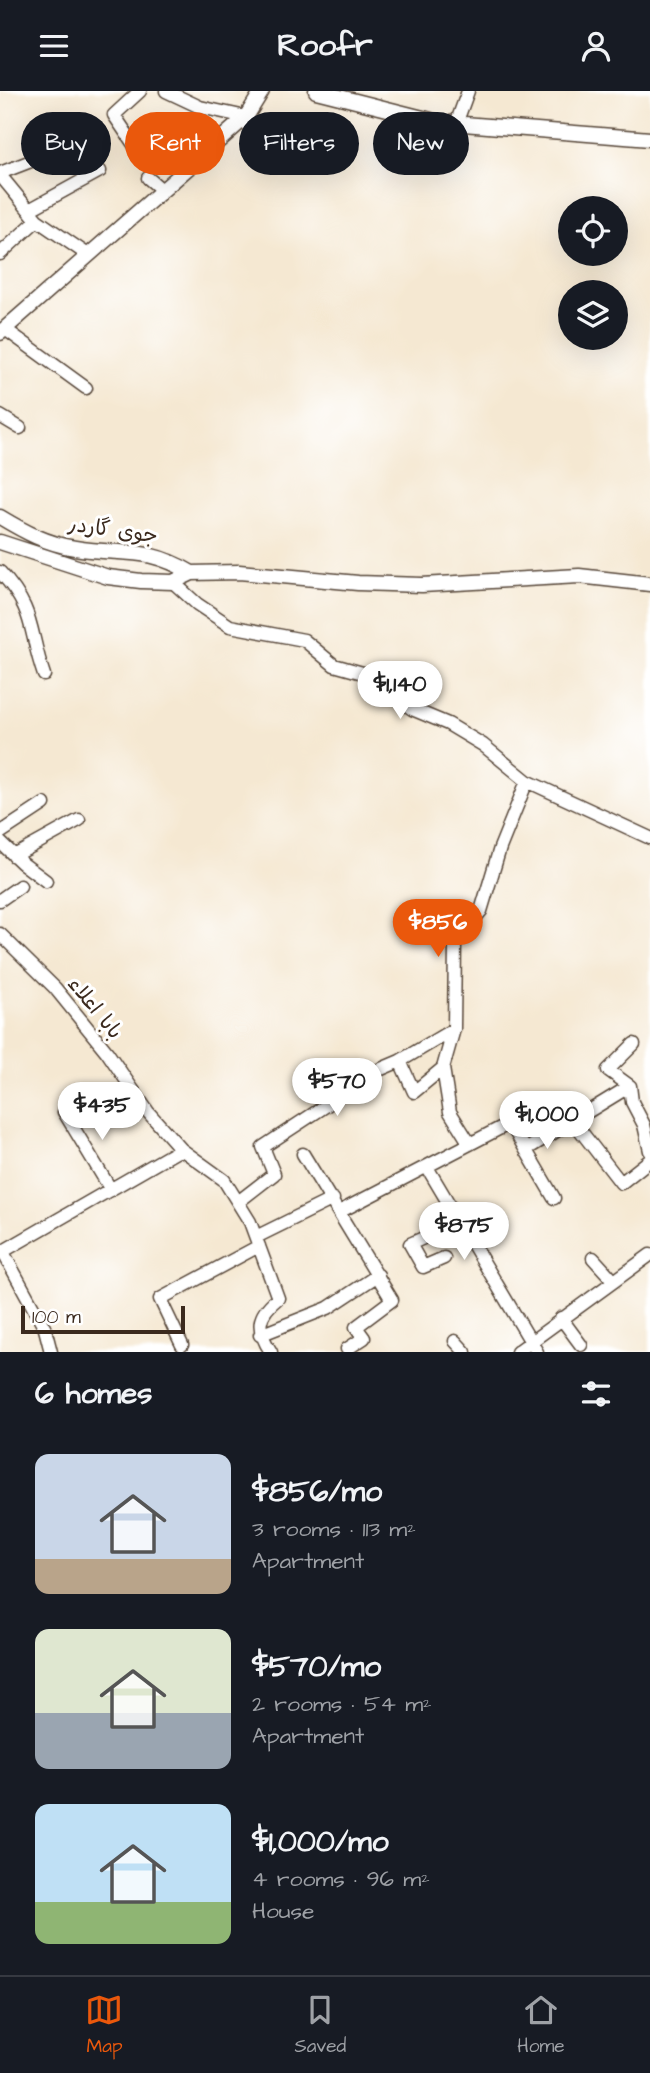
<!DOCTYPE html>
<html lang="en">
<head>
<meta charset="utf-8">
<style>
	body { margin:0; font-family:"Architects Daughter","Playpen Sans Arabic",sans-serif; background:#242831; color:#f1f3f6; height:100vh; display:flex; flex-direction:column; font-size:26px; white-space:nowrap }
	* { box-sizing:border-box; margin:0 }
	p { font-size:23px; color:#9ea1a6 }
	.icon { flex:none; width:38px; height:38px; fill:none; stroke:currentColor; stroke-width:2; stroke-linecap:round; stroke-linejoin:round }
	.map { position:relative; height:1261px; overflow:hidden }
	.sheet { display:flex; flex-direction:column; background:#171b24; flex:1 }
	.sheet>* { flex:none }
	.banner { position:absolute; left:21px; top:21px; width:609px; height:63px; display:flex; gap:14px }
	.controls { position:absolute; left:558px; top:105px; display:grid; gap:14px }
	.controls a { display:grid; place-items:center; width:70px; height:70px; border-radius:50%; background:#171b24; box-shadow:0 7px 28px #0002; font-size:35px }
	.scale { position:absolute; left:21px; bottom:18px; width:164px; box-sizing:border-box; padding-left:7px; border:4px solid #3b2a1e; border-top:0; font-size:19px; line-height:24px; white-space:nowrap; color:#3b2a1e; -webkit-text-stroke:5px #fff; paint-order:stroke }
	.price { position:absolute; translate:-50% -60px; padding:0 16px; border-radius:24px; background:#fff; color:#222; font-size:23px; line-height:46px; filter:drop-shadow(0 2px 4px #0008) }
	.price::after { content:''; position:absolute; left:50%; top:42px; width:21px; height:16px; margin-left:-10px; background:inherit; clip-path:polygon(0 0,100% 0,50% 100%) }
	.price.active { background:#ea580c; color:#fff }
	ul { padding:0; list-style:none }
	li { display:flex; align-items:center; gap:21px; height:175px; padding:0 35px }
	li span { display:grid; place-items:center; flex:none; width:196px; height:140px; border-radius:14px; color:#555 }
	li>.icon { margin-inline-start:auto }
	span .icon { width:84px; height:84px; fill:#fffc; stroke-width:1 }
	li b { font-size:30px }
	h2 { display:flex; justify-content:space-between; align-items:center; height:84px; padding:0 35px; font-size:30px }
	.chip { padding:0 24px; border-radius:32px; background:#171b24; box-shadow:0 7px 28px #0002; font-size:24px; line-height:63px }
	.chip.active { background:#ea580c; color:#fff }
	header { display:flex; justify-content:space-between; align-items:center; height:91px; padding:0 35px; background:#171b24; font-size:32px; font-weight:700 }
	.tab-bar { display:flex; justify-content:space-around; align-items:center; height:98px; border-top:2px solid #363941; background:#171b24; font-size:19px; color:#9ea1a6 }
	.tab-bar a { display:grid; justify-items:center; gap:4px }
	.tab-bar .active { color:#ea580c }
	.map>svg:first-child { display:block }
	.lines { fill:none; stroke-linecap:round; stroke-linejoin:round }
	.minor-casing { stroke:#574639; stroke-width:15 }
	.tertiary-casing { stroke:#574639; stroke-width:17 }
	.minor { stroke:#fff; stroke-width:12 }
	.tertiary { stroke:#fff; stroke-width:14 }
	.labels { text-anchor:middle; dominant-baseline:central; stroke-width:6; stroke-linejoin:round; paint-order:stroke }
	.street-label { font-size:21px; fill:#3b2a1e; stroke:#fff }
</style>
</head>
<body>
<header><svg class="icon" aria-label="menu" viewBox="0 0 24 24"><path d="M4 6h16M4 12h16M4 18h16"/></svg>Roofr<svg class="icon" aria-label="person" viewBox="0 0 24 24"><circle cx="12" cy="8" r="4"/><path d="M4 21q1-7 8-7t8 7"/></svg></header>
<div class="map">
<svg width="650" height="1261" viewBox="0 0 650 1261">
	<rect width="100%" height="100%" fill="#fff"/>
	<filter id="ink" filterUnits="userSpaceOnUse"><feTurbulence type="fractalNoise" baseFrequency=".0143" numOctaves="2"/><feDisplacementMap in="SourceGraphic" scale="14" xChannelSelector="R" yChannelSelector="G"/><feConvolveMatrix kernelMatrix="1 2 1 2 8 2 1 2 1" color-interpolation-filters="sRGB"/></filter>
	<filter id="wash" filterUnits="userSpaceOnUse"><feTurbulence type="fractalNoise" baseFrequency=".00686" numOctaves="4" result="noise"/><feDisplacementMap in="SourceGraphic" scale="28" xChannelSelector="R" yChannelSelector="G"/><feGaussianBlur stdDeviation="1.57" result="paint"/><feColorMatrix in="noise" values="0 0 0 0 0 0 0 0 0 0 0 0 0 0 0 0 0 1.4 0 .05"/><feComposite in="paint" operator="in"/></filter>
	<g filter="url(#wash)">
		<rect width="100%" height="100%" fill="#f5e8d2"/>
	</g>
	<g filter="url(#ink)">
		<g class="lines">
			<defs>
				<path id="minor" d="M166,0L200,16L246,26
					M456,33L468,0
					M139,61L114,24L140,0
					M0,82L83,50
					M0,84L37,129L88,164
					M148,87L162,99
					M29,119L100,80
					M0,163L37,129
					M5,238L86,297
					M0,325L20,337
					M0,481C36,520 28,538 44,584
					M173,491L197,513L230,535L304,549L334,574L370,584L412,618L448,633L483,654L527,690L650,747
					M0,742L44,713
					M0,751L22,772L46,790
					M14,765L79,729
					M0,809L20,795
					M0,843L55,897L107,961L148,1021L181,1058L224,1089L250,1131L278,1207C256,1225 256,1238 271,1261
					M400,970L414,1001L443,977
					M630,995L608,979L634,953
					M64,1021L111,1099
					M573,1030L621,1092L650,1069
					M470,1053L450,1021L443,977L454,938L455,851L481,820L500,757L527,690
					M527,1058L630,995L632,1011L644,1034L650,1060
					M303,1063L392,1209L356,1236L364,1247L347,1258
					M427,1076L537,1261
					M238,1111L274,1083L263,1056L327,1014L360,987L400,970L454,938
					M341,1120L510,1032L554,1107
					M256,1146L333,1108
					M3,1161L45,1238L51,1261
					M0,1162L181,1058
					M444,1167L423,1176L410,1153L459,1131
					M593,1167L613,1189
					M561,1227L581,1254
					M260,1244L328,1217L378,1184
					M455,1250L465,1261
					M182,1254L160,1208L259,1155
					M517,1261L650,1164"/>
				<path id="tertiary" d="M316,0L439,31L650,48
					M0,242L246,26L262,0
					M0,426C25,441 47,453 75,457C124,465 144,454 192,482
					M0,451L108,486L141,490L173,491L192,482L239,481L358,492L422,494L579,485L650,493"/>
			</defs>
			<use href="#minor" class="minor-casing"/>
			<use href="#tertiary" class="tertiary-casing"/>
			<use href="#minor" class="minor"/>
			<use href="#tertiary" class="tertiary"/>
		</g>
	</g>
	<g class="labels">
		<g class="street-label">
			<text transform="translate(113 439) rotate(8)">جوی گاردر</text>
			<text transform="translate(95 917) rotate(51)">بابا اعلاء</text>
		</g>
	</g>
</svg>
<div class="controls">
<a><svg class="icon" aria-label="locate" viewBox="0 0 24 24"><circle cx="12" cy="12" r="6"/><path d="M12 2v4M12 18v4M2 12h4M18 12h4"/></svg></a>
<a><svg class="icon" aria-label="layers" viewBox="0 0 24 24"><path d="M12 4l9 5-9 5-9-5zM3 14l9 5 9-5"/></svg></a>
</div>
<div class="scale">100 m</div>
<b class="price" style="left:400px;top:630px">$1,140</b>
<b class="price active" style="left:438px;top:868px">$856</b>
<b class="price" style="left:337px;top:1027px">$570</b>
<b class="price" style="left:102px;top:1051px">$435</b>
<b class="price" style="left:547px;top:1060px">$1,000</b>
<b class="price" style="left:464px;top:1171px">$875</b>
<div class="banner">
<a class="chip">Buy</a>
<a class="chip active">Rent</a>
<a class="chip">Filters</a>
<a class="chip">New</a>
</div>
</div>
<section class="sheet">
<h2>6 homes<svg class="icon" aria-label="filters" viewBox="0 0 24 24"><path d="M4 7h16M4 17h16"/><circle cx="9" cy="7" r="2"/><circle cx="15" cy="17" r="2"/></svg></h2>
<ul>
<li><span style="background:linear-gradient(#c9d6e8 75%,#b9a48a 0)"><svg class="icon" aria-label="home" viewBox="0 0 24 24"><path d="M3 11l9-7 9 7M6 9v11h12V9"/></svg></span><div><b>$856/mo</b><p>3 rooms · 113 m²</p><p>Apartment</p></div></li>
<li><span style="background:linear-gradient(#dfe7d0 60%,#9aa5b1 0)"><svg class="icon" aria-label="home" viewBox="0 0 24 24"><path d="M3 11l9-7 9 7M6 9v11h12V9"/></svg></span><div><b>$570/mo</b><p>2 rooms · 54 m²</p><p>Apartment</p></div></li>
<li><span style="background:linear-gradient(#bfe0f5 70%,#8fb573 0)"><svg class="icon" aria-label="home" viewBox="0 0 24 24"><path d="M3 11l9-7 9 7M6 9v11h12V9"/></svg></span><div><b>$1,000/mo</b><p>4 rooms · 96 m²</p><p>House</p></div></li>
</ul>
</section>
<nav class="tab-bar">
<a class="active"><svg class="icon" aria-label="map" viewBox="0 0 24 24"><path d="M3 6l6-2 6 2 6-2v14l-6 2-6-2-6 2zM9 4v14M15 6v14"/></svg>Map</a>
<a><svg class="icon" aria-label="saved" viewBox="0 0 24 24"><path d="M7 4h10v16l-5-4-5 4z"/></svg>Saved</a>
<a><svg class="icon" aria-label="home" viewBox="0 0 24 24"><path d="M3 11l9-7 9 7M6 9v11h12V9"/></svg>Home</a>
</nav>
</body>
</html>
